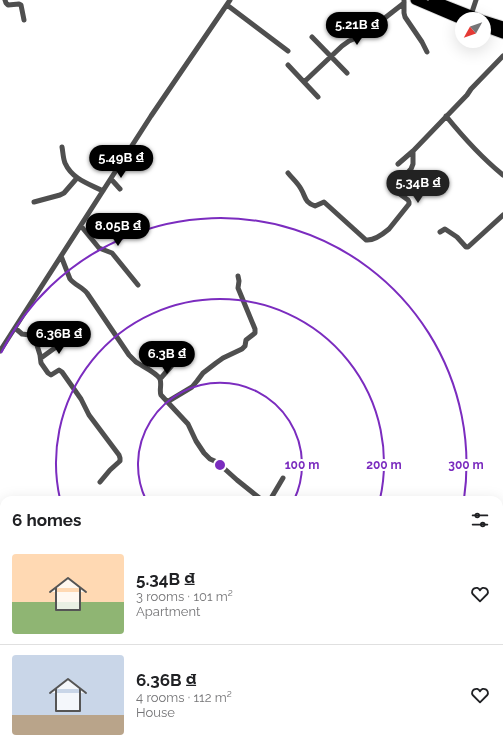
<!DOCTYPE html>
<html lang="en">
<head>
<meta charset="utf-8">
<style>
	body { margin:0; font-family:Raleway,sans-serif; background:#f2f2f2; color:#202124; height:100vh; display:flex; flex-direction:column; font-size:15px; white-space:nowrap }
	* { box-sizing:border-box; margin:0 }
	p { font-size:13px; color:#757577 }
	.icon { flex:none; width:22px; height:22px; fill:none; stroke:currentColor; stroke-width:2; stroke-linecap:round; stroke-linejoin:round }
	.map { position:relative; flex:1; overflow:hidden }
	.drawer { position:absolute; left:0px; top:496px; width:503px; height:256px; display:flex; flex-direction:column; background:#fff; border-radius:12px 12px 0 0; box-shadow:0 4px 16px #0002 }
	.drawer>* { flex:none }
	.needle { width:26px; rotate:230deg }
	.fabs { position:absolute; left:455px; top:12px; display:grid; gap:8px }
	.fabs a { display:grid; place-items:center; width:36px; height:36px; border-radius:50%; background:#fff; box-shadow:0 4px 16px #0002; font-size:20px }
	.price { position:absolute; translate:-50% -34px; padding:0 9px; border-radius:14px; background:#000; color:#fff; font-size:13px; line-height:26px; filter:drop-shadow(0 1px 2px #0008) }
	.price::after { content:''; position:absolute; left:50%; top:24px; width:12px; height:9px; margin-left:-6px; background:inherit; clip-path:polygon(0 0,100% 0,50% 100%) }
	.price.current { background:#222; color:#fff }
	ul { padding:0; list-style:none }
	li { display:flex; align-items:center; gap:12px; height:100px; padding:0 12px }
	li+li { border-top:1px solid #e0e0e0 }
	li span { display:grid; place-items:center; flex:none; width:112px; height:80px; border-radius:4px; color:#555 }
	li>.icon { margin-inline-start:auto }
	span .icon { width:48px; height:48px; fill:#fffc; stroke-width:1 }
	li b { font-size:17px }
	h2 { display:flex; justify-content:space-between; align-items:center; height:48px; padding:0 12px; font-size:17px }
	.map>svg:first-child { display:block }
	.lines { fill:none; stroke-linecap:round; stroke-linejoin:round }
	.trunk-casing { stroke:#dbdbdb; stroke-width:11 }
	.minor { stroke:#4f4f4f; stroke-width:5 }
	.trunk { stroke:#000; stroke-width:9 }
	.ring { fill:none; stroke:#7b2cbf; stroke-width:2 }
	.centre { fill:#7b2cbf; stroke:#fff; stroke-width:2 }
	.ring-label { font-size:12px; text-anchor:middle; font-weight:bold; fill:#7b2cbf; stroke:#fff; stroke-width:4; stroke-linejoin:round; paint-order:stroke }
</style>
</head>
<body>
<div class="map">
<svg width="503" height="752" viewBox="0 0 503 752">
	<rect width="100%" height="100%" fill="#fff"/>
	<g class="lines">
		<defs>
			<path id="trunk" d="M415,0L462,20
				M433,0L481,19
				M484,20L503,26
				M484,27L503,34"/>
		</defs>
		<use href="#trunk" class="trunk-casing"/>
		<path class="minor" d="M5,0L6,3L8,5L19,4L21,5L24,20
			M404,1V13L405,17L422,42L427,52
			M227,5L288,51
			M471,15L476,0
			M312,37L347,73
			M288,65L318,97
			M304,82L342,46L349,41L363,35L404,3
			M446,116C463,137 482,158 503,175
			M62,147C63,152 63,158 65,163C72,179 89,184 103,191
			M398,164L413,151
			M288,173C292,178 298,183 301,189C306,197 304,202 315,206L324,202L366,240C373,241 383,234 389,229L409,204V202L408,200L397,192L394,188L411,169L413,164V151L414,150L467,95L471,89L503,56
			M111,179L120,189
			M34,202L60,195L64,193L77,178
			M81,226L99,248L112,253L138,285
			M440,232L445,229L457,237L466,247H468L503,215
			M61,256L70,279C75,285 82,287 87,293L129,355C132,358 134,360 136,362C142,366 157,373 160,379C162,385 159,390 161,395L188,424L196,441L204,453L210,459L217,462L237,480L262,500
			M15,328L22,334L30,335L32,337L36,342L40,355L41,363L48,373L51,375L59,370L62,372L81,399L89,415L119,455L120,458V461L110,470L100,482
			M0,351L151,116L230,0
			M41,358L67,339
			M160,379L174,363
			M167,402L192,387L197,381L203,373L216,363L223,358L242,349L245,346L246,340L255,333V329L238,288L239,281L238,276
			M270,500L283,478
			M0,566L4,571
			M0,615L4,611
			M0,742L4,740
			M166,748L170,752
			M306,752L311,748"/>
		<use href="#trunk" class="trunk"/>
	</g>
	<g class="ring">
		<path d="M146 500A82 82 0 1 1 294 500"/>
		<path d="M60 499A164 164 0 1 1 380 499"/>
		<path d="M1 353A246 246 0 0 1 464 499"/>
	</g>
	<circle cx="220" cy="465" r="6" class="centre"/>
	<g class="ring-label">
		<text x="302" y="469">100 m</text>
		<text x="384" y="469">200 m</text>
		<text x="466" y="469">300 m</text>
	</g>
</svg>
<div class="fabs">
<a><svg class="needle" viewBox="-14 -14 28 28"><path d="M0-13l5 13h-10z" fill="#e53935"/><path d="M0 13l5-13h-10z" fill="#757577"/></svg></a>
</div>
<b class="price" style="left:357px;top:46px">5.21B ₫</b>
<b class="price" style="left:121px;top:179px">5.49B ₫</b>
<b class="price current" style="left:418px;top:204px">5.34B ₫</b>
<b class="price" style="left:118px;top:247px">8.05B ₫</b>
<b class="price" style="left:59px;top:355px">6.36B ₫</b>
<b class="price" style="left:167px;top:375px">6.3B ₫</b>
<section class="drawer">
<h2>6 homes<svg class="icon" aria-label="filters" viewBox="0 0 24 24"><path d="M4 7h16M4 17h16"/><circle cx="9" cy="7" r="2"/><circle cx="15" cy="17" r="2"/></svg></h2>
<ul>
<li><span style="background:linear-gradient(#ffd9b3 60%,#8fb573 0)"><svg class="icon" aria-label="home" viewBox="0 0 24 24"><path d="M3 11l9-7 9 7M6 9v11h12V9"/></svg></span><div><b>5.34B ₫</b><p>3 rooms · 101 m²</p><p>Apartment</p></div><svg class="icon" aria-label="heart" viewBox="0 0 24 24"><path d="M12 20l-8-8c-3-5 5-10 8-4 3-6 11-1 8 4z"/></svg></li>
<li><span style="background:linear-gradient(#c9d6e8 75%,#b9a48a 0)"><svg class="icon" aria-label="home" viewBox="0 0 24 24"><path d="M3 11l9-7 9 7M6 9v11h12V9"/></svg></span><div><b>6.36B ₫</b><p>4 rooms · 112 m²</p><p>House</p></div><svg class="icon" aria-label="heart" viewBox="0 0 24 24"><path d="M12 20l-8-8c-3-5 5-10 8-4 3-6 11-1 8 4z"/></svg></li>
</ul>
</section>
</div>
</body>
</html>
